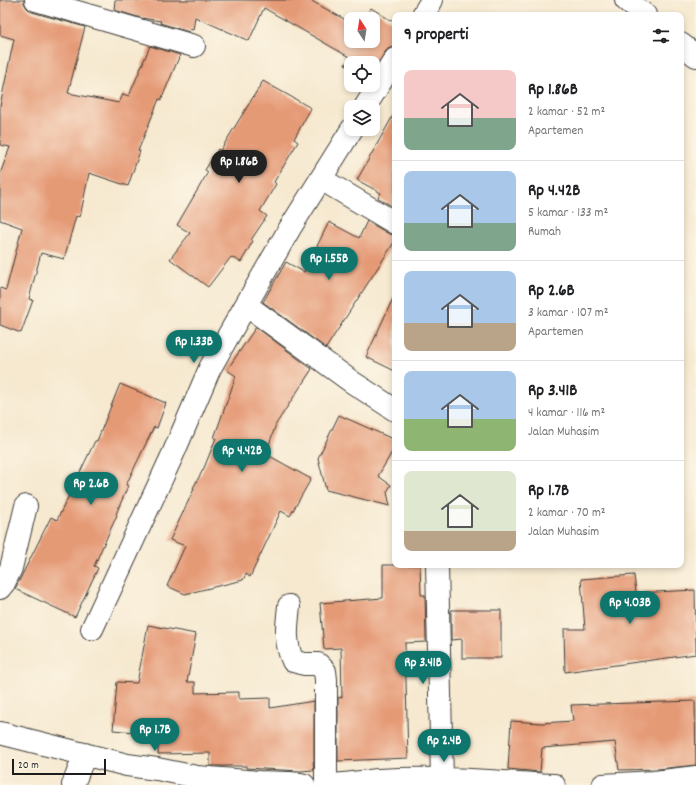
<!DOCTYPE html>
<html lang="id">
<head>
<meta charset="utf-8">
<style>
	body { margin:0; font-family:Dekko,sans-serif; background:#f6f6f6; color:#202124; height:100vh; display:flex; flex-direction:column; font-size:15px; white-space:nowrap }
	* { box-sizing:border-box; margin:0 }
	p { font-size:13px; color:#757577 }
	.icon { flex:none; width:22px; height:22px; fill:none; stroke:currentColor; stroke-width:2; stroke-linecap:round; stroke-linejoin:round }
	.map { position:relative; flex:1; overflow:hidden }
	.drawer { position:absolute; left:392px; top:12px; width:292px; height:556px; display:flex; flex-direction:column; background:#fff; border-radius:8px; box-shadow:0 2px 6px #0003 }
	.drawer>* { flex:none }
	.needle { width:26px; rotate:348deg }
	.fabs { position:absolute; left:344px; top:12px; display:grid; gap:8px }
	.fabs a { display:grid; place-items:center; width:36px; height:36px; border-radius:8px; background:#fff; box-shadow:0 2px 6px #0003; font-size:20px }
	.scale { position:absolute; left:12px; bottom:10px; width:94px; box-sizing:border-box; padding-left:4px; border:2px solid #1c1c1c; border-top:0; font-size:11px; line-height:14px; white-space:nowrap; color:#1c1c1c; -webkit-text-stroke:3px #fcf5e5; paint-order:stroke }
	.price { position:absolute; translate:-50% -34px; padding:0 9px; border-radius:14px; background:#0f766e; color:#fff; font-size:13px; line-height:26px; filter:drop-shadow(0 1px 2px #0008) }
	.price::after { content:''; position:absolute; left:50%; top:24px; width:12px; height:9px; margin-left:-6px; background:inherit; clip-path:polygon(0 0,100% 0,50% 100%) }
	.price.active { background:#222; color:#fff }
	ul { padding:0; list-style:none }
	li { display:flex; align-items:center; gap:12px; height:100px; padding:0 12px }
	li+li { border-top:1px solid #e0e0e0 }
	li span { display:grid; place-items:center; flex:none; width:112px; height:80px; border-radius:8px; color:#555 }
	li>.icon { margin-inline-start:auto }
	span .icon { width:48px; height:48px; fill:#fffc; stroke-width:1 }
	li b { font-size:17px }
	h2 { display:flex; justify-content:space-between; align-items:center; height:48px; padding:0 12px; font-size:17px }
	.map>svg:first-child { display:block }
	.building { fill:#e59a76 }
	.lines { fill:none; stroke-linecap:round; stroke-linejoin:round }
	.street-casing { stroke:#3d3b37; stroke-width:24 }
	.street { stroke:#fff; stroke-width:22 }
</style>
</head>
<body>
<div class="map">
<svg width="696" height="785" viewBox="0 0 696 785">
	<rect width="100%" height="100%" fill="#fcf5e5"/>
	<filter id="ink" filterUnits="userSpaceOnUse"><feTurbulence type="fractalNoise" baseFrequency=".025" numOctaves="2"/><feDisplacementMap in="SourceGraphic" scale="8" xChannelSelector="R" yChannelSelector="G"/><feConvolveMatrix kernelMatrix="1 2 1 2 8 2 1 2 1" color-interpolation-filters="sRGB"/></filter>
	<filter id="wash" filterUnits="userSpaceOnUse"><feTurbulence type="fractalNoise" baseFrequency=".012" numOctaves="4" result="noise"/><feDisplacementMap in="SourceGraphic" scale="16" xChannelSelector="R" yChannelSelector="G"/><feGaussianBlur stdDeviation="0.9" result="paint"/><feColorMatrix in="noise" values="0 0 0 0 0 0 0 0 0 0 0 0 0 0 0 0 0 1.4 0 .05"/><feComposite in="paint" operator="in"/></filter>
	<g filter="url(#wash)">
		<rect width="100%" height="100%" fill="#f6e9d0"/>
		<g id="blocks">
			<path class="building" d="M0,0H24V3L27,8L32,12L85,27L68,93L119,103L123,94L129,96L150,46L180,55L161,100L159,99L138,151H140L128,186L89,173L80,217L76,216L64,259L41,253L29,299L33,300L21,333L0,325V288L6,290L22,228L0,220V174L10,147L0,145V106L14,39L0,35Z
				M115,0H310L351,23V41H373V19H363L371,8L395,23V47L389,48L385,52L373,71V63H351V68L345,65L349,57L264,8L249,41L195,17L193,30L190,29L189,32L160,23L161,21L141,18L114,10Z
				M263,81L311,108L294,139L298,142L274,182L276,184L260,211L267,216L251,240L253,241L241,262L231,257L208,287L170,259L190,233L177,225L208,172L205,170L218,149L220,151Z
				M395,112V208L378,198L381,193L357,180Z
				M367,221L389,234L395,235V241L326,348L263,302L286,262L304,272L329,222L359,238Z
				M395,294V371L366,357Z
				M256,327L312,369L276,424L266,454L311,479L290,516L281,511L250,577L246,574L243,580L185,594L167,586L185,546L170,540L194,489L193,488L204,468L216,438H214L236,376L227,370Z
				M120,384L166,403L157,428L154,427L126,485L128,486L116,514L117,515L94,566L98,568L75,617L15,589L51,517L57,520L95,441H97Z
				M339,415L395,440V447L378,476L391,485L387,492L390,506L326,490L318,458Z
				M383,565H420L421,595H425L426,642L405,643L408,758L338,761V698L342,697L341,648L324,649L320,603L383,598Z
				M634,575L636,593L695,590L696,654L565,672L564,629H585L581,579Z
				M451,610H501V658H462V639L451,640Z
				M148,625L196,634L187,682H195V693L239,692V699L270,698V708L314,701V762H313L314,770L300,771L246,768V766H210V753L158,754V734L113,730L117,682L137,683Z
				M695,701L696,765L658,769L619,770L615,742L542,748L540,772L508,769L511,721L542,723L573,721L571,705Z"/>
		</g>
	</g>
	<g filter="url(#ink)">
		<use href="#blocks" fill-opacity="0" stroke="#3d3b37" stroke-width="1"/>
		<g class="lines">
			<defs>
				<path id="street" d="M36,0L194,46
					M626,0L645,15
					M423,15L432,0
					M681,44L696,56
					M365,107L395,59
					M321,179L395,223
					M246,305L352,382L395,410
					M437,565L442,780
					M0,588L4,583L11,568L26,506
					M289,606C287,625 284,642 293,661L304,664H318L325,671L326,680V785
					M92,629L173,454L210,368L227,338L290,228L352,129
					M0,733L127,765L157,769L197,777L259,782L289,783L300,784L304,785
					M73,785L85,754
					M334,785C349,784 364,781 379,780C437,776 496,782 554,785
					M603,785L654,782L696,777"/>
			</defs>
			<use href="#street" class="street-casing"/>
			<use href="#street" class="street"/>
		</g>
	</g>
</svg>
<div class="fabs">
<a><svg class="needle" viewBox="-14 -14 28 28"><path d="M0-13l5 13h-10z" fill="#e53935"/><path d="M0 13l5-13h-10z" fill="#757577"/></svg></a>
<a><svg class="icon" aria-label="locate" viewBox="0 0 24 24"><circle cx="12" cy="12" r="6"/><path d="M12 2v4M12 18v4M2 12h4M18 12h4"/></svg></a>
<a><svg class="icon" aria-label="layers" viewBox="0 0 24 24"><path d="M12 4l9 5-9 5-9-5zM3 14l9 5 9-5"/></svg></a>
</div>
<div class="scale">20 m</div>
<b class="price active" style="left:239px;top:184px">Rp 1.86B</b>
<b class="price" style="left:329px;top:281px">Rp 1.55B</b>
<b class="price" style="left:194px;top:364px">Rp 1.33B</b>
<b class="price" style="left:242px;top:473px">Rp 4.42B</b>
<b class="price" style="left:91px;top:506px">Rp 2.6B</b>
<b class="price" style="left:630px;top:625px">Rp 4.03B</b>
<b class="price" style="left:423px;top:685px">Rp 3.41B</b>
<b class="price" style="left:155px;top:752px">Rp 1.7B</b>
<b class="price" style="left:444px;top:763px">Rp 2.4B</b>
<section class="drawer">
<h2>9 properti<svg class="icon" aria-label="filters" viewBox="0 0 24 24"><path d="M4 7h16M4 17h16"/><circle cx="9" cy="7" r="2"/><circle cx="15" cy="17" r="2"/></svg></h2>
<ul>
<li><span style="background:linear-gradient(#f6c9c9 60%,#7fa58c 0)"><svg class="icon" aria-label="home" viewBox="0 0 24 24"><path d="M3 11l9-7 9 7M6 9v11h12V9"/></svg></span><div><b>Rp 1.86B</b><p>2 kamar · 52 m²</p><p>Apartemen</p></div></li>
<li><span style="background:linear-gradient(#a9c7e8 65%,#7fa58c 0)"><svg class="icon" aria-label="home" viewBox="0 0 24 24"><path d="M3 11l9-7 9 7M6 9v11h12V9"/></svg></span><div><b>Rp 4.42B</b><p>5 kamar · 133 m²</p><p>Rumah</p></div></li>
<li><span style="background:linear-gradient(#a9c7e8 65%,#b9a48a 0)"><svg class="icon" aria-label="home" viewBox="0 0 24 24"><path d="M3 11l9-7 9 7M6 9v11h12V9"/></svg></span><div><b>Rp 2.6B</b><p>3 kamar · 107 m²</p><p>Apartemen</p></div></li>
<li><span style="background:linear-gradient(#a9c7e8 60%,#8fb573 0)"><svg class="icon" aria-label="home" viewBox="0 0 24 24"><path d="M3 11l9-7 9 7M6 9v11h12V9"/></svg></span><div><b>Rp 3.41B</b><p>4 kamar · 116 m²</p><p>Jalan Muhasim</p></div></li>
<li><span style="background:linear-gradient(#dfe7d0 75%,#b9a48a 0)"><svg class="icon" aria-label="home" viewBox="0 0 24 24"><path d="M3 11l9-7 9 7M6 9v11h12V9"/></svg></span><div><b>Rp 1.7B</b><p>2 kamar · 70 m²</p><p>Jalan Muhasim</p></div></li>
</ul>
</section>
</div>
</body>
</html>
